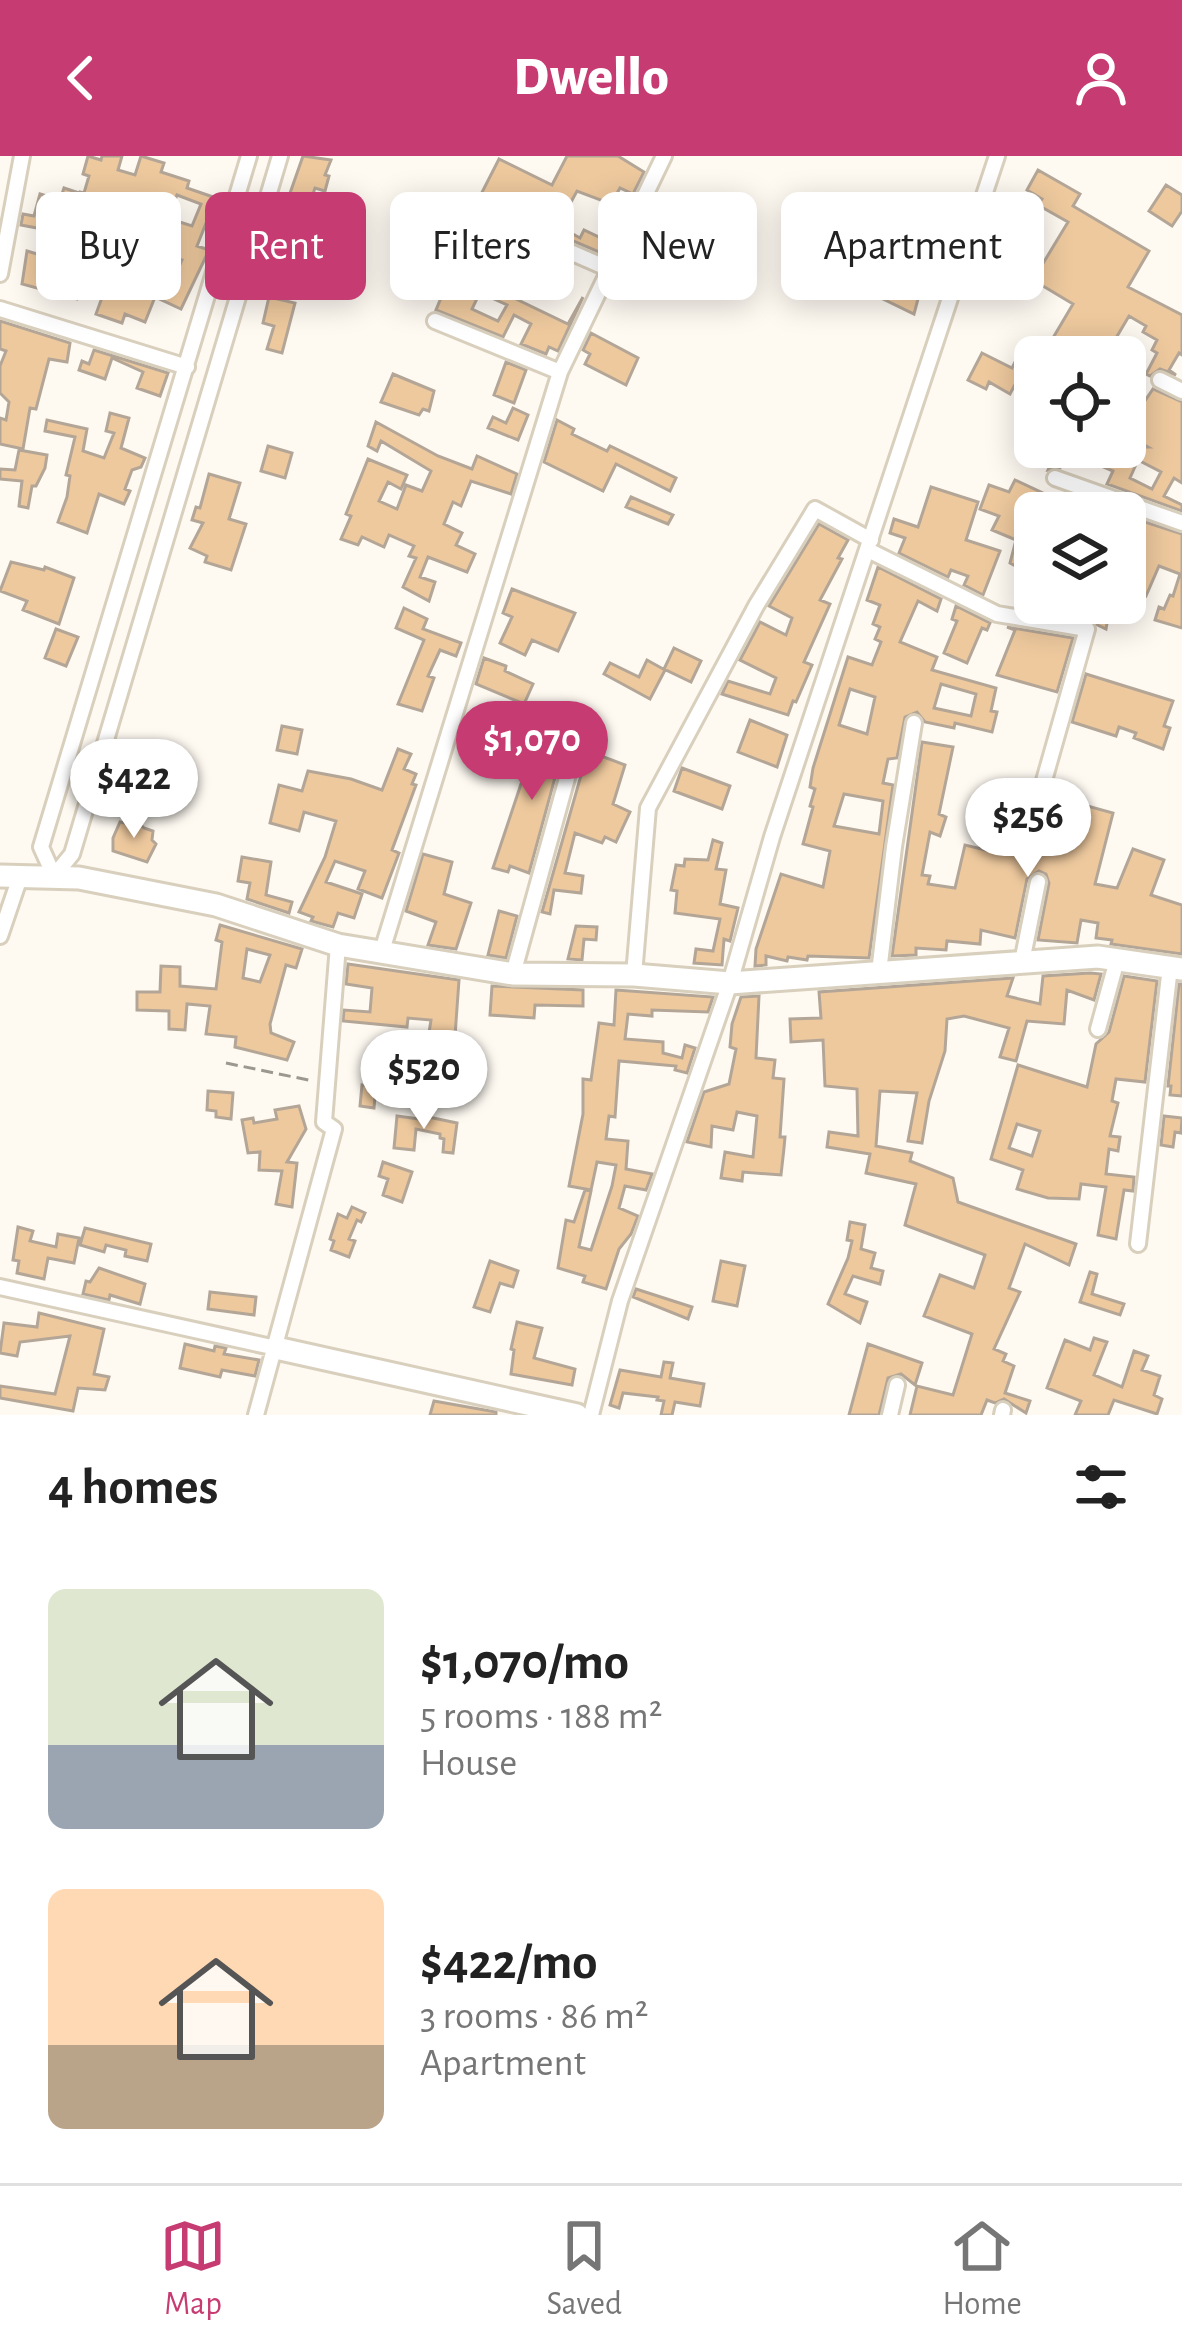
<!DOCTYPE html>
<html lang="en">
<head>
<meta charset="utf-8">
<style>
	body { margin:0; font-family:"Alegreya Sans",sans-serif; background:#f2f2f2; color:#222; height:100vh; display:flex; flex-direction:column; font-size:45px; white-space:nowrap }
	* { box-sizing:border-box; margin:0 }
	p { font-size:39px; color:#767676 }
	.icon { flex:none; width:66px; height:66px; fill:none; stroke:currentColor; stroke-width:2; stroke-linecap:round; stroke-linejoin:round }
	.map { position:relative; height:1259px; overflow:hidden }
	.side { display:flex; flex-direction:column; background:#fff; flex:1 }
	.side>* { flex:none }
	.guide { position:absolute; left:36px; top:36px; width:1110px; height:108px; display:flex; gap:24px }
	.buttons { position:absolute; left:1014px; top:180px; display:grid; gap:24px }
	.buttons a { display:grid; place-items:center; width:132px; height:132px; border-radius:18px; background:#fff; box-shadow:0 6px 30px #0003; font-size:60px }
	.price { position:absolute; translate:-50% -102px; padding:0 27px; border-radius:42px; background:#fff; color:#222; font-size:39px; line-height:78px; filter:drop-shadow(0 3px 6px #0008) }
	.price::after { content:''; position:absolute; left:50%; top:72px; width:36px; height:27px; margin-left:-18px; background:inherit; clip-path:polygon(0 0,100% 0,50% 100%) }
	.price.active { background:#c63b71; color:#fff }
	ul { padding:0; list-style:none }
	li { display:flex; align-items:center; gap:36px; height:300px; padding:0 48px }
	li span { display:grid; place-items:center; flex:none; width:336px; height:240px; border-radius:18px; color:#555 }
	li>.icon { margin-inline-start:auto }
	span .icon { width:144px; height:144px; fill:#fffc; stroke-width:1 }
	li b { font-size:51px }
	h2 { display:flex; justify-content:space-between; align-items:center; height:144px; padding:0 48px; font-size:51px }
	.chip { padding:0 42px; border-radius:18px; background:#fff; box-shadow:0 6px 30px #0003; font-size:42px; line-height:108px }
	.chip.active { background:#c63b71; color:#fff }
	header { display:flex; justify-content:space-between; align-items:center; height:156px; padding:0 48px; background:#c63b71; color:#fff; font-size:54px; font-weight:800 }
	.tabs { display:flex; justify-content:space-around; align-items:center; height:168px; border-top:3px solid #e0e0e0; background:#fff; font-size:33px; color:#767676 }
	.tabs a { display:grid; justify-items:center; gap:6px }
	.tabs .active { color:#c63b71 }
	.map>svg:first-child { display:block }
	.building { fill:#eec99e; stroke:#b4a697; stroke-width:3; fill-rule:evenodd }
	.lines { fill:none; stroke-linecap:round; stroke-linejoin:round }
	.street-casing { stroke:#d9cfbd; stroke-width:20 }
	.secondary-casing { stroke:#d9cfbd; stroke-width:27 }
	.path { stroke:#9b9890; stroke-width:3; stroke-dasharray:12 6; stroke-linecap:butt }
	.street { stroke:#fff; stroke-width:14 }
	.secondary { stroke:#fff; stroke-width:21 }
</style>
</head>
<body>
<header><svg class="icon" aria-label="back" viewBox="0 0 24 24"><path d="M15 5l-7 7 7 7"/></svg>Dwello<svg class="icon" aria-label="person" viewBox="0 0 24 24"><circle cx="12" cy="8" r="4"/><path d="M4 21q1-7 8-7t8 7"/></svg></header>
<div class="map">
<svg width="1182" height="1259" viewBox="0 0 1182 1259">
	<rect width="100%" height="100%" fill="#fefaf2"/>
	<path class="building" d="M88,0L101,4L102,0H122L118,14L135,19L141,0L164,7L161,16L189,25L187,32L216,42L197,90L209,94L181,153L155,141L145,166L125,158L122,167L96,158L122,86L147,96L136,123L158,133L168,135L182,104L156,96L162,70L137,63L134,73L118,68L121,57L77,45L80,36L84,37L89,20L83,18ZM177,39L201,48L192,70L164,61L170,43L175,44Z
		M303,0L331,4L325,19L329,20L325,35L315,32L312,41L301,38L291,67L281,63Z
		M567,0H618L644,16L633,38L620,32L611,48L577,35L571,46L554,43L542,65L562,77L564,73L580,82L584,74L605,84L599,96L489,49L475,50L499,3L552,29Z
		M1038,14L1080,38L1073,50L1149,95L1128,131L1182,159V199L1179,197L1169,214L1176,219L1160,213L1150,220L1146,218L1157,197L1152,194L1157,184L1143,176L1146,170L1129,160L1116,182L1135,193L1131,201H1036L1043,189L1047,192L1073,148L1033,124L1068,66L1038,49L1042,43L1027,34Z
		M1166,29L1182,39V55L1172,70L1149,55Z
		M64,32L79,37L68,67L45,60L42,73L21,69L23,58L34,60L40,38L60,44Z
		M858,74L927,109L914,158L834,119Z
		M303,81L326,87L319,118L296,112Z
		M27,95L87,113L77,143L22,128Z
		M453,113L482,132L472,153L498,165L507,149L481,137L485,128L568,168L583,141L558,195L549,191L546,198L521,188L531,168L514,159L503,181L436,154Z
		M269,141L295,147L282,197L267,193L274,170L263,167Z
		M0,165L70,187L67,206L49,203L36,253L30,252L23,293L0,288V262L6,264L9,246L0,237V210L6,195L0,193Z
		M591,177L638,202L626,229L585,208L590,198L583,194Z
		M94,194L168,217L160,240L137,232L143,216L112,202L105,223L79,214L82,205L89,208Z
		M982,197L1012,212L1017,202L1035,212V232L1018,223L1010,238L989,226L986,233L968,224Z
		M506,206L526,214L514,247L494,239Z
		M393,218L434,235L429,255L423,253L419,259L381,246Z
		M1153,233L1182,246V327L1174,322L1164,340L1182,349V355L1107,328L1113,315L1069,296L1060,312L1048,314L1058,291H1148L1125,278V247L1138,255ZM1138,304L1161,316L1152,333L1130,322Z
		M513,252L528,259L518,284L488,272L493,261L506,267Z
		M110,257L129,262L121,292L145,302L141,311L132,314L125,333L130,335L124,348L99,338L87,377L58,366L67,341L70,320L66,319L75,281L45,275L47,264L87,273L83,295L104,302L114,277L106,275Z
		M557,264L574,273L572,278L607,295L610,290L676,322L670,335L616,308L603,335L544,306Z
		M376,266L438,300L472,313L477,300L517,318L511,338L471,325L461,350L453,346L444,368L462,377L456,389L475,398L467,416L428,401L420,421L435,426L429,445L403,431L416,402L409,400L414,390L389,379L384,391L362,381L358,389L341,383L351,360L346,358L368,303L407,319L401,333L388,326L379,345L397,353L406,329L422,335L431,315L381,285L377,295L368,290Z
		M268,290L292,297L285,322L261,315Z
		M19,294L47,299L45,312L36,330H32L28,352L19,350L22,325L0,323V313L15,314Z
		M209,318L240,327L229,363L246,368L231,414L205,406L207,400L190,392L203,367L192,364L196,351L200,352Z
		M1015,324L1073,351L1079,342L1104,351L1102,357L1093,354L1097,357H1035V402L1027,416L1010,407L1016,384L992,374L999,360L980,353L989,329L1009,336Z
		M931,331L978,346L966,384L1000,395L983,439L964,429L968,420L951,414L948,421L899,397L905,382L890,377L894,363L918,371Z
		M631,341L673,359L668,368L626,351Z
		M1133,362L1182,378V472L1155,464L1159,451L1164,453L1170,439L1173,440L1180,418L1159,410L1146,440L1140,437L1136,460L1109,456L1106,473L1081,461L1084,447H1125L1137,413L1125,407V380Z
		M819,368L848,384L838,402L842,403L820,444L830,448L804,506L812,509L796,546L793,545L788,559L722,538L728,525L770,538L776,522L740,504L760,466L786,479L792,462L769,450Z
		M11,406L44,414L45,411L74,422L59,468L23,454L27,445L0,435Z
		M878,411L941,443L937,455L918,445L900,486L937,501L932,514L996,532L991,555L997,556L992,576L955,567L954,572L925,566L917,556L905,561L897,602L888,603L883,627L893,629L869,802L808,800L807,804L788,801L787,805L766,800V809L755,810L756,793L781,718L823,731L830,695L803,688L813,651L810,650L815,633L810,631L813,612L848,501L872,509L881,486L875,483L880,471L873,468L880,449L867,444ZM941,528L976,538L971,560L934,552ZM850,533L875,541L867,578L839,569ZM844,638L883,645L879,678L834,670Z
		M512,433L575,457L558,495L532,484L525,499L500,487L512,461L503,457Z
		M956,450L990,467L987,474L982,472L967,507L944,497L957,465L952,463Z
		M404,452L427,463L423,473L461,487L456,500L440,494L428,520L434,522L422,555L398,548L424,484L396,472Z
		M1007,471L1073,482L1057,536L997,519L1015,474Z
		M56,473L78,481L66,510L45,502Z
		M674,492L701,505L691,526L664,513Z
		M484,502L506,510L505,515L533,528L524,548L476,528Z
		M647,504L665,514L650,543L604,518L610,507L639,521Z
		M1086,518L1173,545L1164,570L1170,572L1163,593L1134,582L1136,577L1119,571L1116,580L1072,566Z
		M750,564L787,579L777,611L738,596Z
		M541,568L580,582L577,591L573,589L561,600L545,594L538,612L556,618L529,717L510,710L508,716L493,712Z
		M282,570L302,574L297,598L277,594Z
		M922,586L953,591L939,658L946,661L940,680L930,676L922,719L930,720L928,728L955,732L965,689L1002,698L1006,680L1033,687L1052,638L1081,645L1080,648L1113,657L1095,728L1117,732L1133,693L1164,704L1151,739L1182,749V798L1111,788L1112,784L1096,782L1098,767L1081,764L1077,787L1038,784L1049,727L1046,718L1039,715L1027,723L1015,782L981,774L980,788L947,785L946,794L916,792V799L892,800Z
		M398,593L411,598L404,613L416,618L412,628L416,629L392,694L399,697L382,742L358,733L365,715L335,705L326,726L362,738L354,762L338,757L333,771L311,765L313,761L299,756L325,701L336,665L304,656L299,675L270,667L279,629L302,635L308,615L351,623L382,634Z
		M588,595L625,609L613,648L630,656L616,686L605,681L602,687L575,677L565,717L583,720L581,737L554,734L550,758L542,756Z
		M682,612L730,630L722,653L674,635Z
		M136,664L144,672L153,675L152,684L156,688L147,706L113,695V682L120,666L129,668Z
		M713,684L722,687L716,713L726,714L720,748L738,752L730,785L724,783L722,809L694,807L696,793L713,795L720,763L675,757L677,735L671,734L676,709L684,710L685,703L708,704Z
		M423,698L452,706L444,738L471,747L456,793L428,789L436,766L406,755Z
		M242,701L271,706L266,739L292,746L289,757L247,743L250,727L238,725Z
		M499,755L517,760L506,802L488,799Z
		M220,769L302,793L296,812L286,809L270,868L271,877L294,886L287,904L235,891L236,881L206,878L210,850L187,848L185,874L169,873V855L137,854V836H160L161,810L180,811V830L216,833L222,786L216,784ZM247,793L270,799L260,826L243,822Z
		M576,770L597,771L596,784L584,783L582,804L568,803Z
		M348,808L459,824L455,880L458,881L457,905L448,904V909L424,908L431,864L408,862L407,871L343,865L344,854L370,856L372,832L346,828Z
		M1090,817L1101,818L1094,844L1067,834L1064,868L1027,865L1016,905L1000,901L1009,872L964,860L947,863L945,895L929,945L922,987L908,985L917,937L880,935L876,990L912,997L910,1005L953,1022L958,1046L1076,1088L1069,1109L1025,1088L1009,1132L1020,1136L994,1193L1006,1198L1003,1205L1014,1210L1005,1237L1030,1245L1026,1257L1004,1243L995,1247L987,1244L981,1259H910L917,1230L953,1239L972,1178L924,1160L940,1119L974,1132L985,1099L905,1069L916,1028L866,1017L870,998L827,991L829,976L858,980L857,933L825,930L823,884L791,886L790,863L821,862L819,836L1013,822L1007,840L1040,848L1043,820Z
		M1124,820L1157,825L1145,926L1116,923L1112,945L1118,947L1110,980L1120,981L1118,995L1109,993L1106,1018L1134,1021L1133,1035L1124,1034L1116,1083L1098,1079L1106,1031L1081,1028L1079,1043L1048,1042L1017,1033L1023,1014L991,1003L1018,909L1087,931L1096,888L1109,876ZM1017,968L1040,975L1032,1000L1009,992Z
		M1179,828H1182V940L1170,939L1171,930H1168Z
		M492,830L583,834V850L535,849L534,862L490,859Z
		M616,834L713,841L708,856L652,854V860L628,858L625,883L663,886V897L682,902L685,889L695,892L687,917L675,914L676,910L619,905L615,961L609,960L606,983L628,985L626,1013L652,1018L646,1034L625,1030L619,1052L638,1060L631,1078L619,1093L606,1133L583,1126L585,1120L558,1112L566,1064L574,1066L585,1034L591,1035L579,1091L591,1094L612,1030L616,1009L597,1006L591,1034L569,1030L583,958V923L591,924L599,867L614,869Z
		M759,840L756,902L775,904L773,922L784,923L780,981H785L784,992L781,1019L743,1016L742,1025L721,1022L725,996L753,1001L757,960L737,956L733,974L712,970L711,991L687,986L704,936L729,928L736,893L730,891L732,868L741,841Z
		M384,898L400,900L398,943L375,941L374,952L360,950L362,929L380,931Z
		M208,935L233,937L231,963L216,961V955L207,954Z
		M299,950L306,973L287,1006L297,1007L292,1051L276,1048L282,1015L259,1014L260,996L248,997L242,964L253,962L254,967L277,963L275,954Z
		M419,959L457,967L453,997L443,996L444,983L440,982V978L416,973L414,994L394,992L397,960L419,963Z
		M1164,960L1182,962L1181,977L1175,976L1173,991L1161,989Z
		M383,1006L412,1016L402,1046L383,1039L388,1023L379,1020Z
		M352,1051L365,1057L361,1066L357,1064L349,1083L355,1085L349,1101L331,1094L334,1085L330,1083L338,1058L347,1062Z
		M850,1066L865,1069L861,1093L875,1097L871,1112L883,1115L880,1128L853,1120L845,1138L867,1146L860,1167L828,1148L848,1102L852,1085L847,1084Z
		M18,1071L33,1075L30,1085L56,1091L58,1078L79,1082L74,1107L48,1102L44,1123L17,1117L19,1105L13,1104Z
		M85,1072L151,1088L147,1105L125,1100L126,1094L106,1089L104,1096L80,1089Z
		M490,1105L518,1115L513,1131L500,1127L490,1156L474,1151Z
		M721,1105L745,1110L737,1150L713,1145Z
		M99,1112L145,1128L140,1148L110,1139L109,1144L83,1138L86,1125L90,1126Z
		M1090,1116L1097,1118L1092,1138L1124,1148L1120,1159L1080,1146Z
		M636,1133L692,1151L688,1163L633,1141Z
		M210,1136L256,1141L254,1159L208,1153Z
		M39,1157L104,1173L94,1218L109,1221L105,1234L78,1232L73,1255L0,1242V1230L55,1238L70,1180L20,1186L17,1200L0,1197L4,1167L37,1171Z
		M517,1166L542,1172L534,1202L575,1213L572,1229L511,1218L514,1194L511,1193Z
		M1094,1182L1107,1186L1094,1219L1122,1231L1134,1195L1148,1200L1142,1214L1160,1220L1154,1239L1162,1243L1157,1258L1114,1244L1108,1259H1075L1081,1245L1047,1232L1065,1184L1090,1194Z
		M185,1188L214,1195L215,1190L226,1192L224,1198L259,1204L255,1220L222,1214L220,1221L180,1212Z
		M868,1188L922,1207L915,1229L901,1218L888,1222L879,1259H849Z
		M664,1206L673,1207L670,1222L704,1228L700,1250L675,1246L672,1259H661L664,1245L657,1244L658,1241L623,1237L619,1252L610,1249L620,1214L661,1221Z
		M434,1245L496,1256V1259H430Z"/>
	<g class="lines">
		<defs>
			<path id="street" d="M249,0L41,691L54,720L72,698L280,0
				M485,59L607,112
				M0,118L22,0
				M0,153L187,211
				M435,165L560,216
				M1160,224L1182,235
				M1055,322L1182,367
				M868,394L997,458L1087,473L1032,667
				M0,780L20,721
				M381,798L560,216L664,0
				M1022,806L1038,726
				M879,816L894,691L914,567
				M513,818L572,604
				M634,819L648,652L756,450L815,353L871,384
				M1098,873L1117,804
				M1138,1088L1170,811
				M0,1131L276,1192
				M256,1259L334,973L324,966L338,789
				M591,1259L620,1145L730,827L772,681L997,0
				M890,1259L897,1229
				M1002,1259L1003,1254"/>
			<path id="secondary" d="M0,720L79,722L216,749L338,789L513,818L634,819L730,827L1098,801L1182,813
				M276,1192L577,1259"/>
		</defs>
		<use href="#street" class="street-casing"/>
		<use href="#secondary" class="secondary-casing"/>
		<path class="path" d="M226,907L313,925"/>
		<use href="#street" class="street"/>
		<use href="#secondary" class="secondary"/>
	</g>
</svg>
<div class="buttons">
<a><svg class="icon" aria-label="locate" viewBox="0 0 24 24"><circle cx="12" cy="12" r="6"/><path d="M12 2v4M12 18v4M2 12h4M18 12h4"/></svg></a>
<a><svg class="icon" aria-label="layers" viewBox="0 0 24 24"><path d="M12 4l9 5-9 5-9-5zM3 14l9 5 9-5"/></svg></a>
</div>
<b class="price active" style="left:532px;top:647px">$1,070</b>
<b class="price" style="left:134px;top:685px">$422</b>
<b class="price" style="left:1028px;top:724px">$256</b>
<b class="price" style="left:424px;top:976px">$520</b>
<div class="guide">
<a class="chip">Buy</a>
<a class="chip active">Rent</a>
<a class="chip">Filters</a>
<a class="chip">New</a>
<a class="chip">Apartment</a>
</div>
</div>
<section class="side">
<h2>4 homes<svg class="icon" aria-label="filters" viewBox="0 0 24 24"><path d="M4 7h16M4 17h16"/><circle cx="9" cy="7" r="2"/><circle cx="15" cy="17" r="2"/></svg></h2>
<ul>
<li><span style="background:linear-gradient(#dfe7d0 65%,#9aa5b1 0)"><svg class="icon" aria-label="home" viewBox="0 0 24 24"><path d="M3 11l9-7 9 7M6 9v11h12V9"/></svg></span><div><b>$1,070/mo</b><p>5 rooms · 188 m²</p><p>House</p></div></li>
<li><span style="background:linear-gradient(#ffd9b3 65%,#b9a48a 0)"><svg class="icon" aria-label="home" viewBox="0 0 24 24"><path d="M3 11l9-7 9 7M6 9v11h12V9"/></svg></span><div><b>$422/mo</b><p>3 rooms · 86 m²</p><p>Apartment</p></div></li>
</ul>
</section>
<nav class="tabs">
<a class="active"><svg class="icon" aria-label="map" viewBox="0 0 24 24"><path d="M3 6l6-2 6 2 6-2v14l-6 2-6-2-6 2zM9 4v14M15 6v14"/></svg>Map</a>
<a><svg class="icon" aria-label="saved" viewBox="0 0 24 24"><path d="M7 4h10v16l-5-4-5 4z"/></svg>Saved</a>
<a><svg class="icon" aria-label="home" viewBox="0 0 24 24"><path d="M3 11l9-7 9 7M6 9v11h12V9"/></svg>Home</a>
</nav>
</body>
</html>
